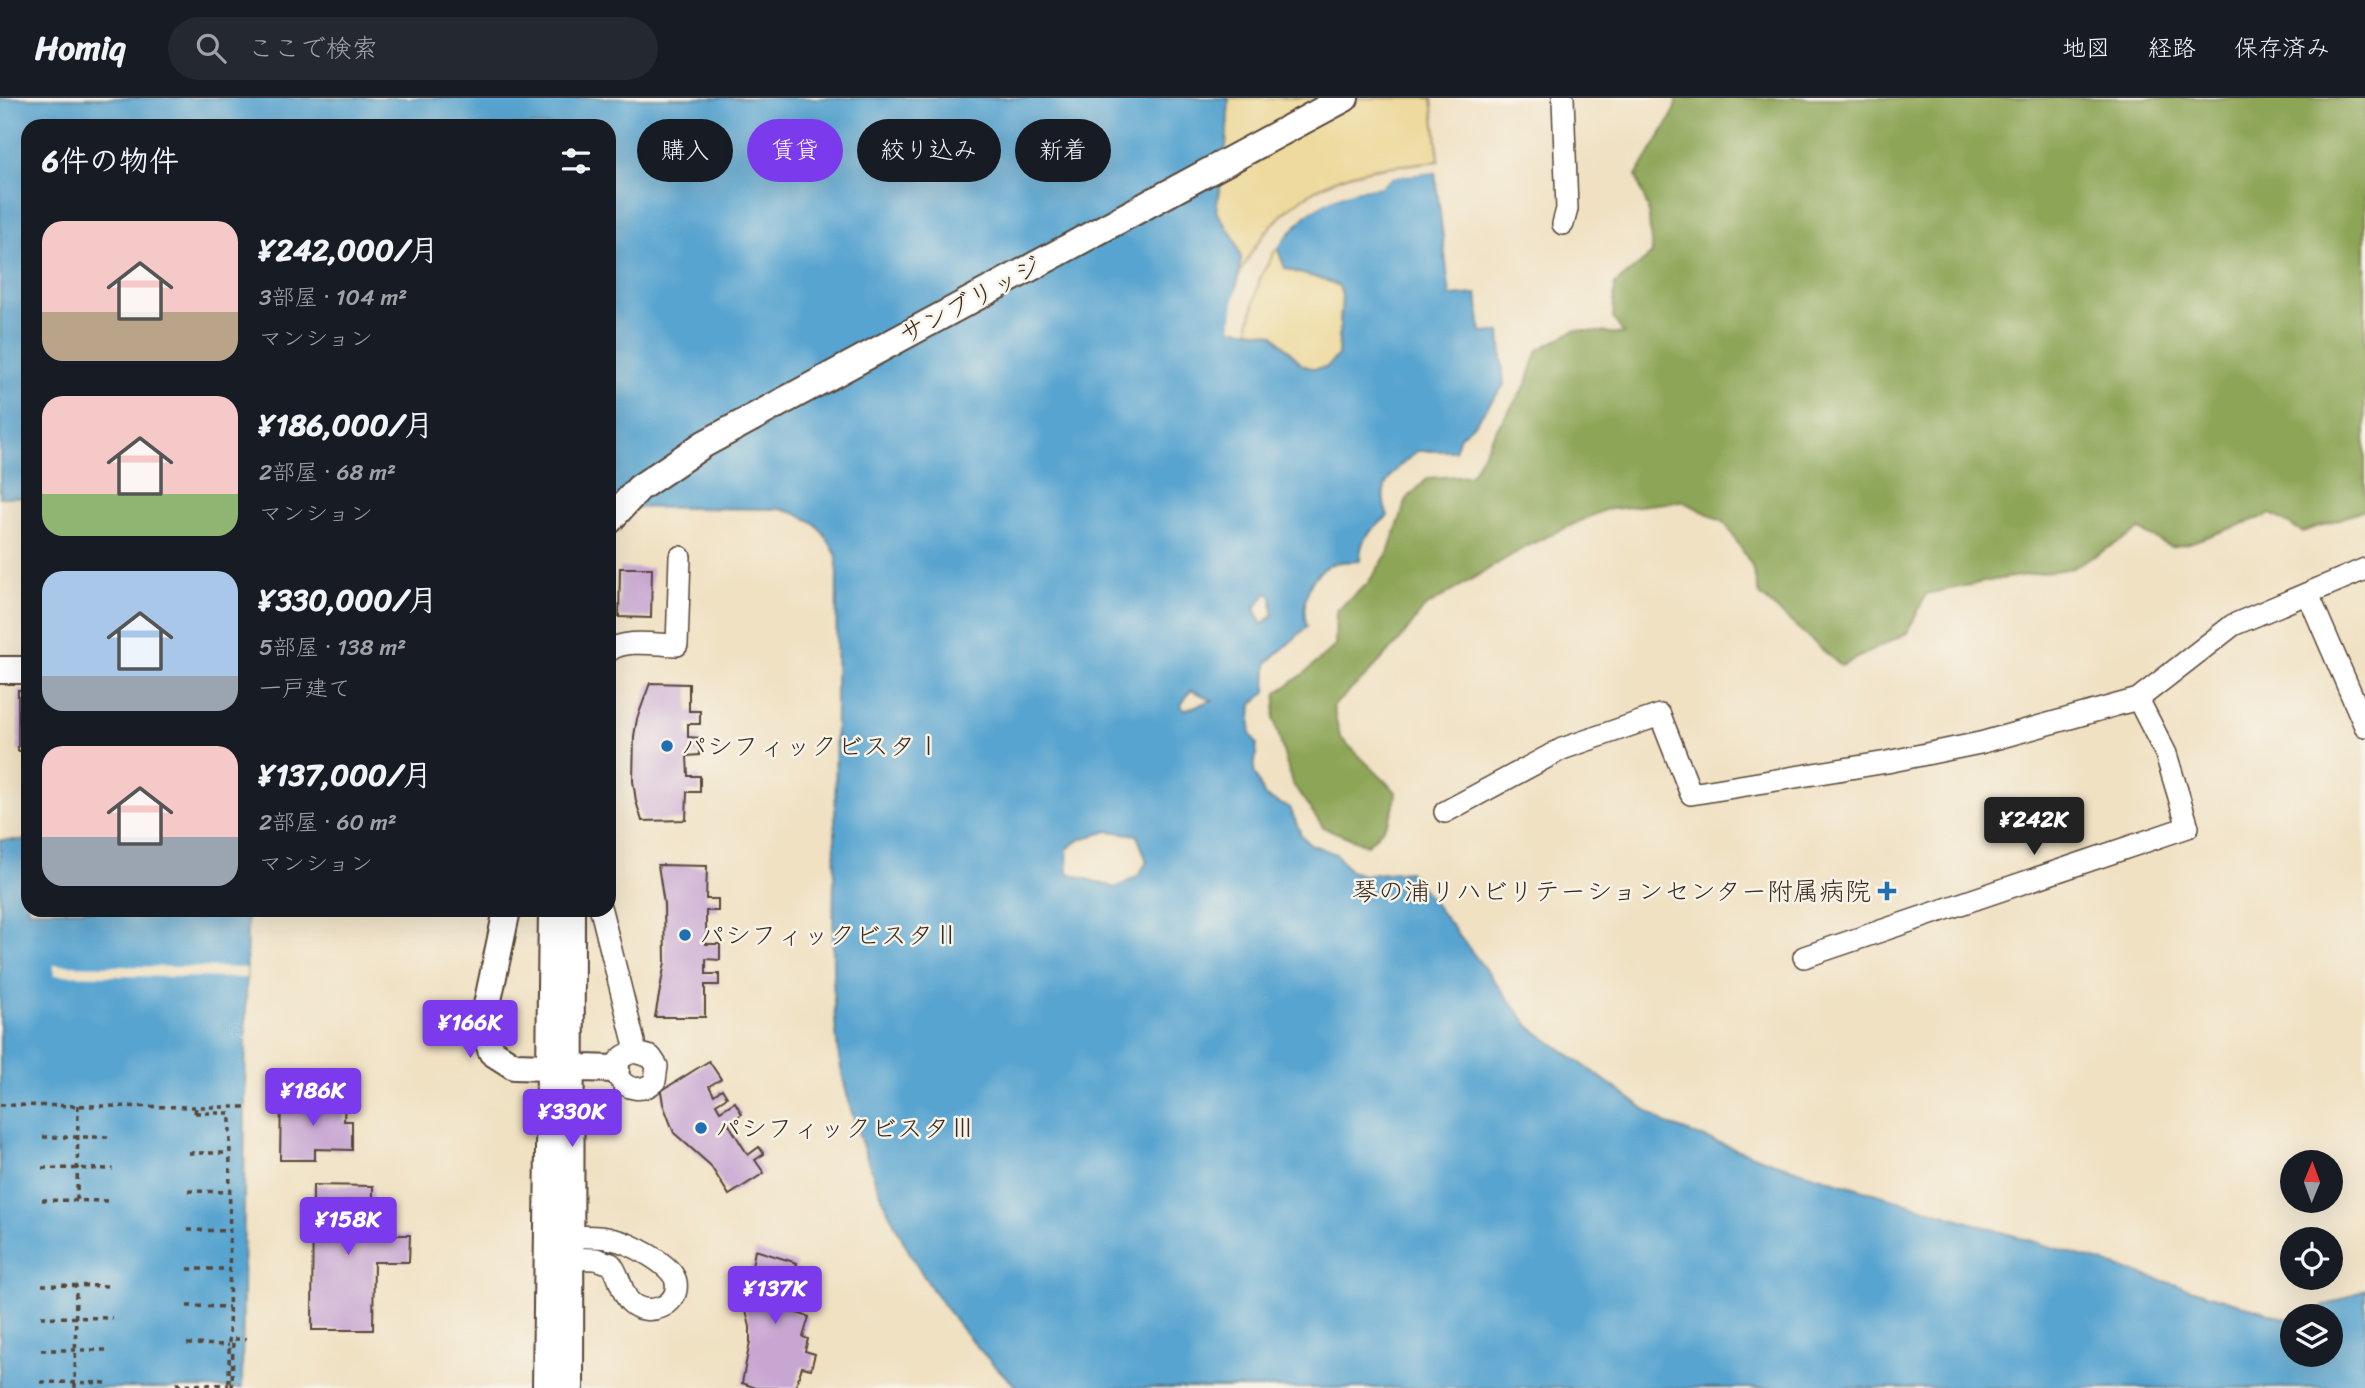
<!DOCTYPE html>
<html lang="ja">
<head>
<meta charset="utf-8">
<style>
	body { margin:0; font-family:Sriracha,"Klee One",sans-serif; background:#242831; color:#f1f3f6; height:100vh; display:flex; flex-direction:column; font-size:26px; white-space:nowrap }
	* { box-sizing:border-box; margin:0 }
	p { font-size:23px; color:#9ea1a6 }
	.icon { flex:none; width:38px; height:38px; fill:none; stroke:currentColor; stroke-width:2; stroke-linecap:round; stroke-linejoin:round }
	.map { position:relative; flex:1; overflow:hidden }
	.panel { position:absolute; left:21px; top:21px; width:595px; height:798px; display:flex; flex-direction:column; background:#171b24; border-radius:21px; box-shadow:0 7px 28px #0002 }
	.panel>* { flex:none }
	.hud { position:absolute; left:637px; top:21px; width:665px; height:63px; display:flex; gap:14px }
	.needle { width:46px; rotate:1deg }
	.fabs { position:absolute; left:2280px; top:1052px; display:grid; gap:14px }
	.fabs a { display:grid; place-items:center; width:63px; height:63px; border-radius:50%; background:#171b24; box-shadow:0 7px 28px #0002; font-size:35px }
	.price { position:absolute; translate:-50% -60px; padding:0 16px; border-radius:7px; background:#7c3aed; color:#fff; font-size:23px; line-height:46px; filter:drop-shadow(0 2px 4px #0008) }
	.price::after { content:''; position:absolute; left:50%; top:42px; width:21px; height:16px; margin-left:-10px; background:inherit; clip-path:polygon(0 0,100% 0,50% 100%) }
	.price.active { background:#222; color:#fff }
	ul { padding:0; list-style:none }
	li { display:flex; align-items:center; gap:21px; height:175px; padding:0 21px }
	li span { display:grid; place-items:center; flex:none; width:196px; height:140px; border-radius:21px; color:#555 }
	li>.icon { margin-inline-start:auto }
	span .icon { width:84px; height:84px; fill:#fffc; stroke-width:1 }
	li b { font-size:30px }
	h2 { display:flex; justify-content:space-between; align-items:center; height:84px; padding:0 21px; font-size:30px }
	.pill { padding:0 24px; border-radius:32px; background:#171b24; box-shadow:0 7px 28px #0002; font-size:24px; line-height:63px }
	.pill.active { background:#7c3aed; color:#fff }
	header { display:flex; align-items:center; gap:42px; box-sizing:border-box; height:98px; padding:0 35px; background:#171b24; border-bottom:2px solid #363941 }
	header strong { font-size:33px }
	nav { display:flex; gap:38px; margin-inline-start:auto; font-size:24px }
	.search { width:490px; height:63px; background:#242831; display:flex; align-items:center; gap:18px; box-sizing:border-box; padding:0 24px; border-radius:38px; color:#9ea1a6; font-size:26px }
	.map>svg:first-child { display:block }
	.forest { fill:#8da556; stroke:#64683a; stroke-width:2 }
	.sand { fill:#eeda9e; stroke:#94825e; stroke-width:2 }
	.water { fill:#58a4d0; stroke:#4a6777; stroke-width:2; fill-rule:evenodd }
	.pier { fill:#f0e1c3 }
	.building { fill:#c8a6d2 }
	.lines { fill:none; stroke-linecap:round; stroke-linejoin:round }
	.minor-casing { stroke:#564537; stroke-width:24 }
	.tertiary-casing { stroke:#564537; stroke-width:30 }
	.path { stroke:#564537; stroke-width:3.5; stroke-dasharray:5 5; stroke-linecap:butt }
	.minor { stroke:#fff; stroke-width:21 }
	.tertiary { stroke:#fff; stroke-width:26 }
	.poi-dot { fill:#1f6fb2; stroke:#f7f3e8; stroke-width:2.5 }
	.labels { text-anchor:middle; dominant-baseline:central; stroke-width:5; stroke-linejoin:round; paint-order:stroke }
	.street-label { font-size:26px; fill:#3b2a1e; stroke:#f7f3e8 }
	.poi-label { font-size:26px; fill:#3b2a1e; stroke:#f7f3e8; text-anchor:start }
</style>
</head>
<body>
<header>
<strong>Homiq</strong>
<div class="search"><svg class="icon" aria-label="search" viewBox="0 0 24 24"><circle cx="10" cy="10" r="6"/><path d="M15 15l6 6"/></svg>ここで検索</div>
<nav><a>地図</a><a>経路</a><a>保存済み</a></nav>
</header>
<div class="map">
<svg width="2365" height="1290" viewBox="0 0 2365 1290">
	<rect width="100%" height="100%" fill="#f7f3e8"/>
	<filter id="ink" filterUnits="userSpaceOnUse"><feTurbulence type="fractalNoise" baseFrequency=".0143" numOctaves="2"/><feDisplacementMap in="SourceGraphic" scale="14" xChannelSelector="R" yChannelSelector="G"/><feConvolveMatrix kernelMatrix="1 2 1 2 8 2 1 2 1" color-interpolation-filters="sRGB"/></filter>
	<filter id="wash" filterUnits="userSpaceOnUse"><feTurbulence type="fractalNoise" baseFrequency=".00686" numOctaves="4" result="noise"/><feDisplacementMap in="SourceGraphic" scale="28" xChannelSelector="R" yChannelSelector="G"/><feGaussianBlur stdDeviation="1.57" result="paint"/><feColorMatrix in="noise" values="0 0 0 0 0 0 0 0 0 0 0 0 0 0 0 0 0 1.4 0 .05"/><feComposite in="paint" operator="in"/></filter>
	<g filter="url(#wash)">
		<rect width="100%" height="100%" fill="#f0e1c3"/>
		<path class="forest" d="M1678,0H2365V412L2303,434L2271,416L2192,444L2171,449L2140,432L2073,470L1994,482L1926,496L1907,535L1841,568L1760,497L1751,466L1725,425L1683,403L1604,412L1527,448L1424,510L1400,542L1366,578L1333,608L1340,639L1396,694C1394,720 1385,730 1367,747L1323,729L1292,685L1274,621L1277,595L1305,575L1335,548L1336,513L1368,485L1388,455L1407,401L1428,380L1471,377L1496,332L1526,287L1538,252L1575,232L1624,236L1613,220L1615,186L1652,156L1648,110L1636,78L1672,18Z"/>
		<path class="sand" d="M1229,0H1432L1439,63C1417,66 1395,67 1373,71C1313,82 1263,122 1239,179L1241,160L1234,140L1216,114L1217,94L1226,49Z
			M1277,149L1286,170C1303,178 1322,179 1339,188L1342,198L1338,257L1327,269L1314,271L1302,267L1273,236L1248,231L1260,180Z"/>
		<path class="water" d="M0,0H1229L1226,49L1216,113L1234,140L1241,160L1231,230L1273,236L1302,267L1314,271L1327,269L1338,257L1342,198L1339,188C1322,179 1303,178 1285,170L1277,149L1310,113L1331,101L1354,92L1381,88L1392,79L1435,74L1450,198L1477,196L1481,235L1500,234L1504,287L1476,324L1460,338L1455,353H1417C1395,373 1374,385 1388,418C1370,434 1360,438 1360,463C1351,464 1340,463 1332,466C1308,476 1300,506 1307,529L1267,565L1266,594L1252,606L1250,635L1257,646L1254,674L1265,699L1290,710L1301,737L1310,746L1336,756L1350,773L1363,777L1409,773L1530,929L1666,1026L1775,1065L2292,1222V1256H2331V1218H2301L2365,1191V1290H1018C942,1221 893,1140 861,1043C850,1011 841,978 837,945C830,877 834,807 835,739C835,645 836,551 837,458C821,428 815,421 782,411L609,409V28H28V399H0ZM1267,495L1272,498L1273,517L1262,527L1255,510ZM1191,592L1213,602L1184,612L1181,607ZM1108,733L1137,737L1147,764L1138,778L1116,790L1068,775L1067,751L1081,741Z
			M0,742H28V812H247L242,1290H0Z"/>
		<path class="pier" d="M1434,70L1435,74L1392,79L1381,88L1354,92L1331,101L1310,113L1292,130L1275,153L1274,147L1290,128L1308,110L1329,97L1353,88L1380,84L1392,75Z
			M1244,168L1235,227H1249L1248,231L1231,230L1234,201Z
			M54,867L246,870V880L54,877Z"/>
		<g id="blocks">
			<path class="building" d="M620,470H652L651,520L619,519Z
				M650,585L689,586V613H700V626H688V639L700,640L699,657L687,658L688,678H700V694H687L686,722L642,723L636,703L633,683L634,638L637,621Z
				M18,592H28V653H18Z
				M658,767L707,768L706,801H718V813H706V846H720V862L706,861V876H719V887H705V919H655L665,864L664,806Z
				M709,963L721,981L709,988L714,997L722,991L727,999L716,1006L720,1013L735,1004L742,1016L728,1025L748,1057L759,1049L764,1056L755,1062L764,1075L729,1097L710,1067L674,1035L663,1006L661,993Z
				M281,1000L345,1001L344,1023H352V1052L315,1051V1062H280Z
				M313,1087L373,1088V1137H410L409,1164H374L373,1232H312Z
				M755,1152L797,1165L791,1195L807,1200L805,1206L795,1203L791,1213L809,1219L803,1239L808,1241L805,1253L815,1256L811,1271L802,1269L795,1290H756L742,1285L750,1244V1229L745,1208Z"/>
		</g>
	</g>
	<g filter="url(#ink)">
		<use href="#blocks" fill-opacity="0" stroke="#564537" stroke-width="2"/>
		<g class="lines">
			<defs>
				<path id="minor" d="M1563,126L1567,111L1563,0
					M2308,496L2365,628
					M609,553C625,540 657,547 677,547L680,459
					M1445,714L1562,651L1660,617L1691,696L1887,664L1980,645L2138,601L2233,527L2365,471
					M601,812L634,944V954C595,964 629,1008 655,983L657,968L651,959L634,954
					M1804,859L2188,729L2166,656L2138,601
					M556,1160L596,1161L611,1166C620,1177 621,1195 630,1204C646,1220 680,1209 676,1184C673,1166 628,1144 611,1141C594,1137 574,1139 557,1140"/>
				<path id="tertiary" d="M609,423L639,390L704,346L1345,0
					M0,572H28
					M507,812L487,907L486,937L492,954L514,968L616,971
					M546,1290L552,812
					M570,1290L571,812"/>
			</defs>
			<use href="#minor" class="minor-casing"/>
			<use href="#tertiary" class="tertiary-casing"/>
			<path class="path" d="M0,1007L196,1009
				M195,1015H230L229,1290
				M195,1015L196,1009H248
				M43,1039H113
				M189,1055H229
				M42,1070L113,1071
				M188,1093L230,1094
				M42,1102L112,1103
				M77,1102L78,1007
				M188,1132L229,1133
				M188,1171H229
				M42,1187L112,1188
				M187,1208L229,1209
				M41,1219L112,1220
				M187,1246L229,1247
				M41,1252H111
				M41,1284L111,1285
				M176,1286L229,1287
				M75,1290L76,1187
				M232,1290L233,1241H246"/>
			<use href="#minor" class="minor"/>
			<use href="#tertiary" class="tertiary"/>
		</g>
	</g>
	<g class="poi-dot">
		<circle cx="667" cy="648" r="7"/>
		<path d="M1883.5 782.5h7v7h7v7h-7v7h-7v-7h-7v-7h7z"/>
		<circle cx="685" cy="837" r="7"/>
		<circle cx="701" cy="1030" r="7"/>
	</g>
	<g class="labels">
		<g class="street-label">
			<text transform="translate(970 202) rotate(-28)">サンブリッジ</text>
		</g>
		<g class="poi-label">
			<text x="681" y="648">パシフィックビスタⅠ</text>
			<text x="1871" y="793" text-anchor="end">琴の浦リハビリテーションセンター附属病院</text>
			<text x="699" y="837">パシフィックビスタⅡ</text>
			<text x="715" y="1030">パシフィックビスタⅢ</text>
		</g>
	</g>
</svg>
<div class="fabs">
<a><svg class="needle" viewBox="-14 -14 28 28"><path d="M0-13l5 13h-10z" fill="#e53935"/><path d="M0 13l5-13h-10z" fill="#9ea1a6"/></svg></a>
<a><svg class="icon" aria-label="locate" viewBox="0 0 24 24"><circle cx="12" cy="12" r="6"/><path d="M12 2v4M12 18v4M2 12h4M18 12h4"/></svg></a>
<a><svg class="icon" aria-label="layers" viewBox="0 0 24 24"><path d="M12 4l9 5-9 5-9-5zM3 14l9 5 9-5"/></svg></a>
</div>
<b class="price active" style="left:2034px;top:759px">¥242K</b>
<b class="price" style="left:470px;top:962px">¥166K</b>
<b class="price" style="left:313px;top:1030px">¥186K</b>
<b class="price" style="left:572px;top:1051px">¥330K</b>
<b class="price" style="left:348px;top:1159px">¥158K</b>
<b class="price" style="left:775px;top:1228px">¥137K</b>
<div class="hud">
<a class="pill">購入</a>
<a class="pill active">賃貸</a>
<a class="pill">絞り込み</a>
<a class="pill">新着</a>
</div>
<section class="panel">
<h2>6件の物件<svg class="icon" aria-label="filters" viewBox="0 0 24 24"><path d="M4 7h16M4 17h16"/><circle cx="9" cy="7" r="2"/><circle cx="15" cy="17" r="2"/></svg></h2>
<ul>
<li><span style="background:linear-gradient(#f6c9c9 65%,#b9a48a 0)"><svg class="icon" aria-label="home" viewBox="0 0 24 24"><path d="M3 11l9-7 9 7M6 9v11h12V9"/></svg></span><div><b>¥242,000/月</b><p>3部屋 · 104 m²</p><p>マンション</p></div></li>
<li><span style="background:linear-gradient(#f6c9c9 70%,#8fb573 0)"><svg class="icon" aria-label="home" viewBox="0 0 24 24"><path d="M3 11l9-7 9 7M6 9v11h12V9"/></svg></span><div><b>¥186,000/月</b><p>2部屋 · 68 m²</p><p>マンション</p></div></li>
<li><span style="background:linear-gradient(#a9c7e8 75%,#9aa5b1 0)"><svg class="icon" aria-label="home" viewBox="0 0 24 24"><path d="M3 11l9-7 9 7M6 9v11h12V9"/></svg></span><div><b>¥330,000/月</b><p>5部屋 · 138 m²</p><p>一戸建て</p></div></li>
<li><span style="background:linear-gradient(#f6c9c9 65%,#9aa5b1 0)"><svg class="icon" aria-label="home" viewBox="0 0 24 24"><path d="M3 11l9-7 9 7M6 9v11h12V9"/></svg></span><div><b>¥137,000/月</b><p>2部屋 · 60 m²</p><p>マンション</p></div></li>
</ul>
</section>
</div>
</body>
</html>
